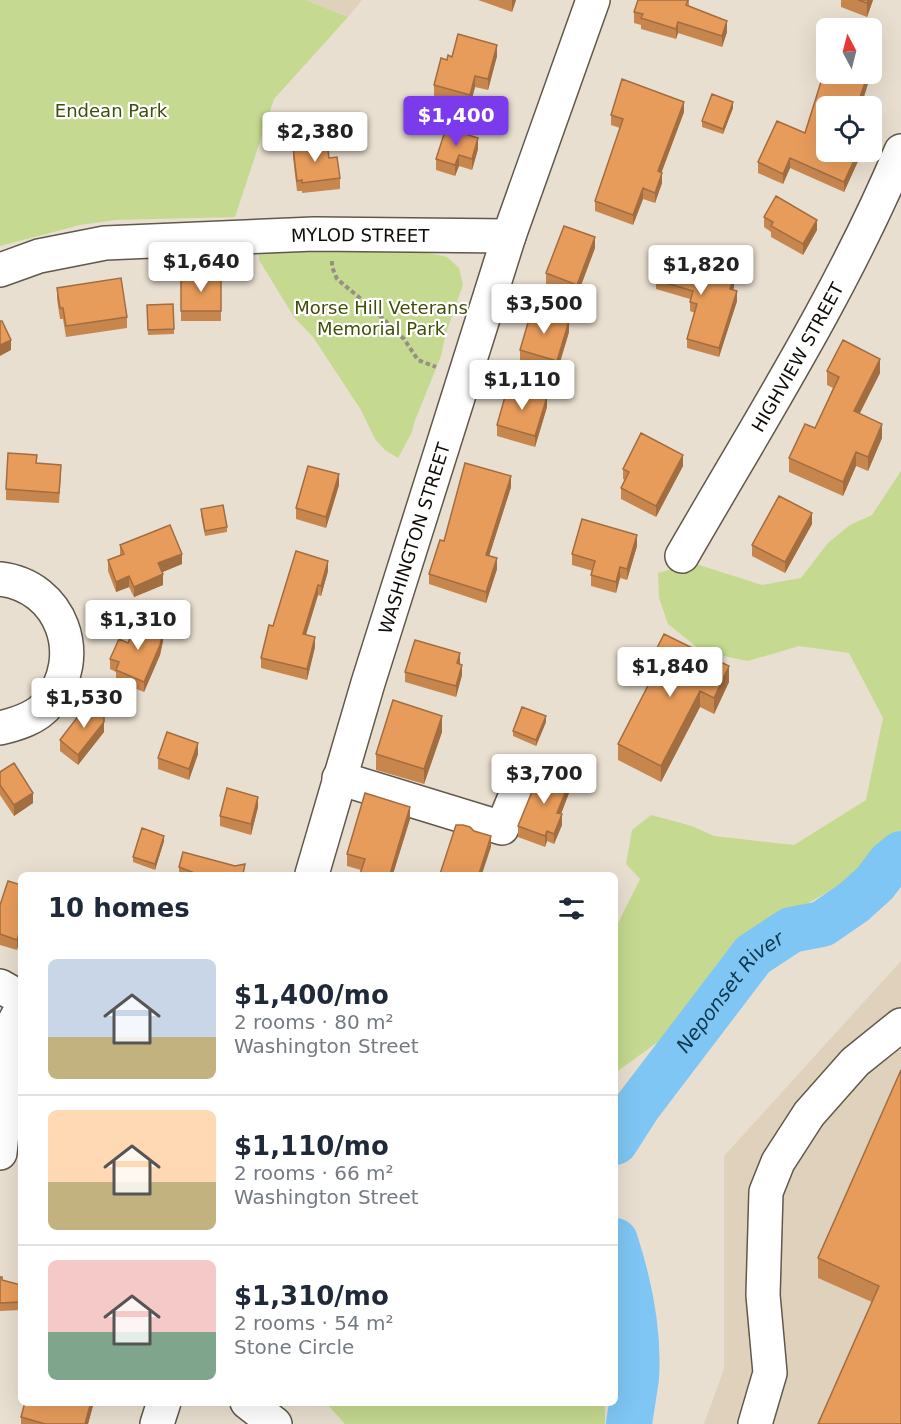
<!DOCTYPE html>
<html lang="en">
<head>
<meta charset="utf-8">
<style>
	body { margin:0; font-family:"DejaVu Sans",sans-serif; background:#f2f2f3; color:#1f2937; height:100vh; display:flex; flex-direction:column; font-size:22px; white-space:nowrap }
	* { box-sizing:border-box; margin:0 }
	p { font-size:20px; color:#747a83 }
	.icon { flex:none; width:33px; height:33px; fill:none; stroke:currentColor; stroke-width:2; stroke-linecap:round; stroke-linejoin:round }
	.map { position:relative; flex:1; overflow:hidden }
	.drawer { position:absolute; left:18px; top:872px; width:600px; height:534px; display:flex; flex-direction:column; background:#fff; border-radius:9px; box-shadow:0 6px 24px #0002 }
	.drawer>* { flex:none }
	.needle { width:39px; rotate:353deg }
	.buttons { position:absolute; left:816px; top:18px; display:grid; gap:12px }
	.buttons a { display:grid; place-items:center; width:66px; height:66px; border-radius:9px; background:#fff; box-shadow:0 6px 24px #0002; font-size:30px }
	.price { position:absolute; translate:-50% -51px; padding:0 14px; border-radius:6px; background:#fff; color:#222; font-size:20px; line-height:39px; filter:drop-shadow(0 2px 3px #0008) }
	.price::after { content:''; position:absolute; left:50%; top:36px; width:18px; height:14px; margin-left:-9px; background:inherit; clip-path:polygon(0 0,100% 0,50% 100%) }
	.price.active { background:#7c3aed; color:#fff }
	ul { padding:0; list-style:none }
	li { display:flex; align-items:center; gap:18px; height:150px; padding:0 30px }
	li+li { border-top:2px solid #e0e1e3 }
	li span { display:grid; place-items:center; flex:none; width:168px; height:120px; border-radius:9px; color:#555 }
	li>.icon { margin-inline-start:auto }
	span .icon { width:72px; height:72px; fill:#fffc; stroke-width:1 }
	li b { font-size:26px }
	h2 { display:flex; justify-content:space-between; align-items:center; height:72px; padding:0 30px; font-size:26px }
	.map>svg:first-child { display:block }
	.built { fill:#dfd1bc }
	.green { fill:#c5d990 }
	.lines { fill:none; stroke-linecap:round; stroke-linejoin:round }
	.river { stroke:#7fc6f4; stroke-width:46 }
	.minor-casing { stroke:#60584b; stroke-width:36 }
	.major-casing { stroke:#60584b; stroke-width:36 }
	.path { stroke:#978f84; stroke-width:4; stroke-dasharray:4.5 3; stroke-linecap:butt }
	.minor { stroke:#fff; stroke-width:33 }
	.major { stroke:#fff; stroke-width:33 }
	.wall { fill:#c8864f }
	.shaded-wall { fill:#a26d40 }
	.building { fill:#e89c5c; stroke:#a26d40; stroke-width:1.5 }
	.labels { text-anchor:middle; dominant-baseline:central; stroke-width:4.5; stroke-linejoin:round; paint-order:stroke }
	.park-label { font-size:18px; fill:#414e08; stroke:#fff }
	.street-label { font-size:18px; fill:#100d08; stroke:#fff }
	.water-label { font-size:20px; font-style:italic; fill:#0f384f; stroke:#fff }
</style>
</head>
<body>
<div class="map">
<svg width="901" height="1424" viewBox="0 0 901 1424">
	<rect width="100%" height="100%" fill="#e9dfd0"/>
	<path class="built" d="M305,0H362L348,17Z
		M901,961V1424H704L724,1369V1156Z"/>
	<path class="green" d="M0,0H305L348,17L274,99L235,217L115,220L80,225L0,246Z
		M298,250L425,252L447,257L459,268L463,285L446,333L441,356L414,423L412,432L398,458L385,450L375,439L361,410L313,337L294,317L259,260V254L264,251Z
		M901,471V837L839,885L763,930L715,976L662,1039L615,1073V929L640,879L626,864L632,830L651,815L692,826L714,836L794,845L866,800L883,718L849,653L799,646L748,661L703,652L668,624L659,598L658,573L693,563L762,585L801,578L828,543L850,525L872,515Z
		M326,1403H603L605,1408V1424H345Z"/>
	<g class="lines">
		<g class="river">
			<path id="s1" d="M615,1142L638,1106L753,955L791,930L822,924L854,902L875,883L890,863L901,854"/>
			<path d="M615,1241C629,1284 639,1332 636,1378C634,1393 631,1409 629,1424"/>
		</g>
		<defs>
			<g id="minor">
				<path id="s2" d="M0,270L39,256L105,243L314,234L509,236"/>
				<path id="s3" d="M682,556C758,424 842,292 901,151"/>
				<path d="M0,579C62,586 87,657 48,704C37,718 17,724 0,728"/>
				<path d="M339,778L502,828L519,787"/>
				<path d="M0,986L21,998"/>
				<path d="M0,1153L13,1024L21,1010"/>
				<path d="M247,1402L275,1424"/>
				<path d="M755,1424L770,1373L763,1295L766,1192L778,1162L809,1114L855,1062L901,1025"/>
			</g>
			<g id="major">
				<path id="s4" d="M312,874L368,683L509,236L593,0"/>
				<path d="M157,1424L164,1402"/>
			</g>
		</defs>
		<use href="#minor" class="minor-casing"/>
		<use href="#major" class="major-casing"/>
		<path class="path" d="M332,261V267L337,279L372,308L404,339L418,360L436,367
			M372,308L381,299"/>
		<use href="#minor" class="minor"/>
		<use href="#major" class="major"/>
	</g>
	<path class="wall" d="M478,0H516L512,12Z
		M689,0V6L727,32L722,47L678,33L676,39L641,29V25L634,23V12Z
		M841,0H873L867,17L841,7Z
		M497,56L488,90L475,87L470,106L434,96V85L447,60L452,57Z
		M826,74H871L861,106L826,152H859V159L844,192L790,168L783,184L758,173V162L805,133Z
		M733,108L723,134L702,127V121Z
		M684,112L661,173L662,183L655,203L643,199L633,225L595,211V201L620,128L611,125V115Z
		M293,147L329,158L340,178V189L302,193V191H297L293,158Z
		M478,149L472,170L459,166L455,176L436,170V159Z
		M764,217L817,230L803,255L771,237V232L764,227Z
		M595,248L577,296L546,284V273Z
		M689,263L734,287L733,290L737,301L719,357L687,348V339L695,313L690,311V299L656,289V280Z
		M181,275H221V321H181Z
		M57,288L127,317V328L66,337L63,319H60L57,299Z
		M147,305L174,329V334L148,335Z
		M569,332L557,372L520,360V350Z
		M827,371L880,373L859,414L882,438L868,471L856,466L843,496L789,472V458L815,428L833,388L827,385Z
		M547,407L535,447L497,436V425Z
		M37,463L61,475L59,503L6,500V489Z
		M683,466L656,517L621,499V488L625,480L623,479V469Z
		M339,485L326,528L296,519V508Z
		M511,487L489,556L497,569L486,603L429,584V574L444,541Z
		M201,509L227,527V532L205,536L201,515Z
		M812,524L785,573L752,556V545Z
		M120,545L182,564L162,572L163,585L134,597L129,587L116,592L108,571V560L120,555Z
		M637,546L627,580L620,578L616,593L591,586V575L593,571L572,565V554Z
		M328,571L321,596L318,595L306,635L315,647L307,680L261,668V658L273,626Z
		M163,641L160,655L144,692L116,681V672L110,669V659L128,643Z
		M460,664L462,675L456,697L405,682V672Z
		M648,666L729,682L714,714L700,707L661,782L618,760V744L650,682L648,681Z
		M546,722L536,746L513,736V731Z
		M104,732L78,765L60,751V740Z
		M442,732L424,784L376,770V754Z
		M198,754L189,780L158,769V758Z
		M0,772L33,803L14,816L0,795Z
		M569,793L561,814L562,825L554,844L547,841L545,847L518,837V826Z
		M258,807L251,835L220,826V816Z
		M410,819L393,874H360L361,870L347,866V854Z
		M164,841L155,870L133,862V857Z
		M179,867L245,874H179Z
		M21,885L17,950L0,945V905Z
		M901,1070V1424L872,1302L818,1278V1258Z
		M0,1277L2,1280L21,1285V1310L0,1311Z
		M25,1402H94L88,1424H21V1417Z"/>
	<path class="shaded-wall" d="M512,0H516L512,12Z
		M868,0H873L867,17V3Z
		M727,21V32L722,47V36Z
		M678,22V33L676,39V29Z
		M497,45V56L488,90V79Z
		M873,57V68L872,73V63Z
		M868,74H871L861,106H857Z
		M475,76V87L470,106V95Z
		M684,102V112L658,182V171Z
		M733,102V108L723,134V129Z
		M478,138V149L472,170V159Z
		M858,152H859V159L844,192V182Z
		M459,155V166L455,176V165Z
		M790,158V168L783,184V174Z
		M662,173V183L655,203V193Z
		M643,188V199L633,225V215Z
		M817,220V230L803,255V244Z
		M595,237V248L577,296V285Z
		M734,278V287L730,299V289Z
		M737,291V301L719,357V348Z
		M569,321V332L557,372V361Z
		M11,340V350L0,356V345Z
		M880,359V373L854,425V411Z
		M547,397V407L535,447V436Z
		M882,424V438L868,471V457Z
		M856,452V466L843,496V482Z
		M683,455V466L656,517V506Z
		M339,474V485L326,528V517Z
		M511,476V487L486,566V555Z
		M812,513V524L785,573V562Z
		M637,535V546L627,580V569Z
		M182,554V564L158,574V563Z
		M497,558V569L486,603V592Z
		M328,561V571L321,596V586Z
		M620,567V578L616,593V582Z
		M163,574V585L134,597V587Z
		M129,576V587L116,592V582Z
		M318,585V595L303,644V634Z
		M163,631V641L160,655L144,692V682Z
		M315,637V647L307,680V669Z
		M460,653V663L457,674V663Z
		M462,665V675L456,697V686Z
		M729,666V682L714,714V698Z
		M700,691V707L661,782V766Z
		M442,716V732L424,784V769Z
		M546,716V722L536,746V740Z
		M104,722V732L78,765V755Z
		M198,743V754L189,780V769Z
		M569,783V793L557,824V813Z
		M33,793V803L14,816V805Z
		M258,797V807L251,835V824Z
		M410,807V819L393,874H390Z
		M562,814V825L554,844V834Z
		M547,831V841L545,847V836Z
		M164,836V841L155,870V864Z
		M491,836V847L482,874H479Z
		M21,927V937L17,950V940Z
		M91,1402H94L88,1424H85Z"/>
	<path class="building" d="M638,0H688L686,5L727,21L722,36L678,22L676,29L641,18L643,14L634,12Z
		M858,0H868L867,3Z
		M458,34L497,45L488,79L475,76L470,95L434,85L441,58L447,60L448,55L452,57Z
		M826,66V74H868L857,106H826V152H858L844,182L790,158L783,174L758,162L777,121L805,133Z
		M622,79L684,102L658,171L662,173L655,193L643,188L633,215L595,201L623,119L611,115Z
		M712,94L733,102L723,129L702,121Z
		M446,128L478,138L472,159L459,155L455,165L436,159Z
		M327,142L329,158L337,157L340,178L302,183V180L297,181L293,147Z
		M776,196L817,220L803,244L771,226L773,222L764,217Z
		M564,226L595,237L577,285L546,273Z
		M665,249L689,257L686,262L734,278L730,289L737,291L719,348L687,339L697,304L690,302L693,291L656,280Z
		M181,275H221V311H181Z
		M121,278L127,317L66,326L63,308H60L57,288Z
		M173,304L174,329L148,330L147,305Z
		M532,309L569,321L557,361L520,350Z
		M0,321H2L11,340L0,345Z
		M843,340L880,359L854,411L882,424L868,457L856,452L843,482L789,458L805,424L815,428L839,377L827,371Z
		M508,386L547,397L535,436L497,425Z
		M641,433L683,455L656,506L621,488L629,472L623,469Z
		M8,453L37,455L36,463L61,465L59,493L6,489Z
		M465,463L511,476L486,555L497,558L486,592L429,574L440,540L444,541Z
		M308,466L339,474L326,517L296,508Z
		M779,496L812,513L785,562L752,545Z
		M223,505L227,527L205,531L201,509Z
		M582,519L637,535L627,569L620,567L616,582L591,575L595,561L572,554Z
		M170,525L182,554L158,563L163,574L134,587L129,576L116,582L108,560L124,554L120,545Z
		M296,551L328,561L321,586L318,585L303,634L315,637L307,669L261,658L269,625L273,626Z
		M138,620L163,631L160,645L144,682L116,670L119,662L110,659L119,639L128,643Z
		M664,634L729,666L714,698L700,691L661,766L618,744L656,670L648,666Z
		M415,640L460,653L457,663L462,665L456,686L405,672Z
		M393,700L442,716L424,769L376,754Z
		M89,702L104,714V722L78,755L60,740Z
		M522,707L546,716L536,740L513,731Z
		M167,732L198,743L189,769L158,758Z
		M14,763L33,793L14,805L0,785V772Z
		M540,772L569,783L557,813L562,814L554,834L547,831L545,836L518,826Z
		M227,788L258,797L251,824L220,816Z
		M365,793L410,807L390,874H360L365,859L347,854Z
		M456,825H463L470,827L474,831L491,836L479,874H440Z
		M142,828L164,836L155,864L133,857Z
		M183,852L235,866L245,864L243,874H193H197L179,867Z
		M8,881L21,885V927L17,940L0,934V905Z
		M901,1070V1424H818L879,1286L818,1258Z
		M0,1277H2V1280L21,1285V1302L0,1303Z
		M25,1402H91L85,1424H45L21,1417Z"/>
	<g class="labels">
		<g class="park-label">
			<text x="111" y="110">Endean Park</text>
			<text x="381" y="307">Morse Hill Veterans<tspan x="381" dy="21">Memorial Park</tspan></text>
		</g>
		<g class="street-label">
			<text stroke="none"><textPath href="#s2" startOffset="364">MYLOD STREET</textPath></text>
			<text stroke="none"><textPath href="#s3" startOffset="230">HIGHVIEW STREET</textPath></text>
			<text stroke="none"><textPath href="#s4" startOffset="351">WASHINGTON STREET</textPath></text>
		</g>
		<g class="water-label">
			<text stroke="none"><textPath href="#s1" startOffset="190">Neponset River</textPath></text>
		</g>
	</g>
</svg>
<div class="buttons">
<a><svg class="needle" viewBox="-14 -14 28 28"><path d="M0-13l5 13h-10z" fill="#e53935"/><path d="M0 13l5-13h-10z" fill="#747a83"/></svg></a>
<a><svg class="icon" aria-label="locate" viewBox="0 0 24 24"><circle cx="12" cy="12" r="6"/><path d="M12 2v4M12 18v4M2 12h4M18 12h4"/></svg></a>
</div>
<b class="price active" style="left:456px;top:147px">$1,400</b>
<b class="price" style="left:315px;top:163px">$2,380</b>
<b class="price" style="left:201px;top:293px">$1,640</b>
<b class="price" style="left:701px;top:296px">$1,820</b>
<b class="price" style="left:544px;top:335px">$3,500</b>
<b class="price" style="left:522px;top:411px">$1,110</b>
<b class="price" style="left:138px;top:651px">$1,310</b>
<b class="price" style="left:670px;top:698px">$1,840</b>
<b class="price" style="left:84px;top:729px">$1,530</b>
<b class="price" style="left:544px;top:805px">$3,700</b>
<section class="drawer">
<h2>10 homes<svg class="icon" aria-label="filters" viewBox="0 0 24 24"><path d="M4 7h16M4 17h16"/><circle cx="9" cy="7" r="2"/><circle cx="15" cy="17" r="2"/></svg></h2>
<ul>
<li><span style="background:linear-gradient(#c9d6e8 65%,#c2b280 0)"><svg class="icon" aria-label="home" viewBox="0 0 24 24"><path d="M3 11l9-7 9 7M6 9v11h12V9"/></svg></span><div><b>$1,400/mo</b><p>2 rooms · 80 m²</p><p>Washington Street</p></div></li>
<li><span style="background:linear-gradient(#ffd9b3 60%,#c2b280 0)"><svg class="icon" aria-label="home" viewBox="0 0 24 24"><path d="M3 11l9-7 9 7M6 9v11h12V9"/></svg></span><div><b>$1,110/mo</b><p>2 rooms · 66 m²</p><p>Washington Street</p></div></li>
<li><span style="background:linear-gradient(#f6c9c9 60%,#7fa58c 0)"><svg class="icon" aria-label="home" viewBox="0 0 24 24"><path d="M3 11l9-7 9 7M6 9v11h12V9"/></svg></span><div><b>$1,310/mo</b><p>2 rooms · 54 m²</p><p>Stone Circle</p></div></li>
</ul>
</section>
</div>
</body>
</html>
